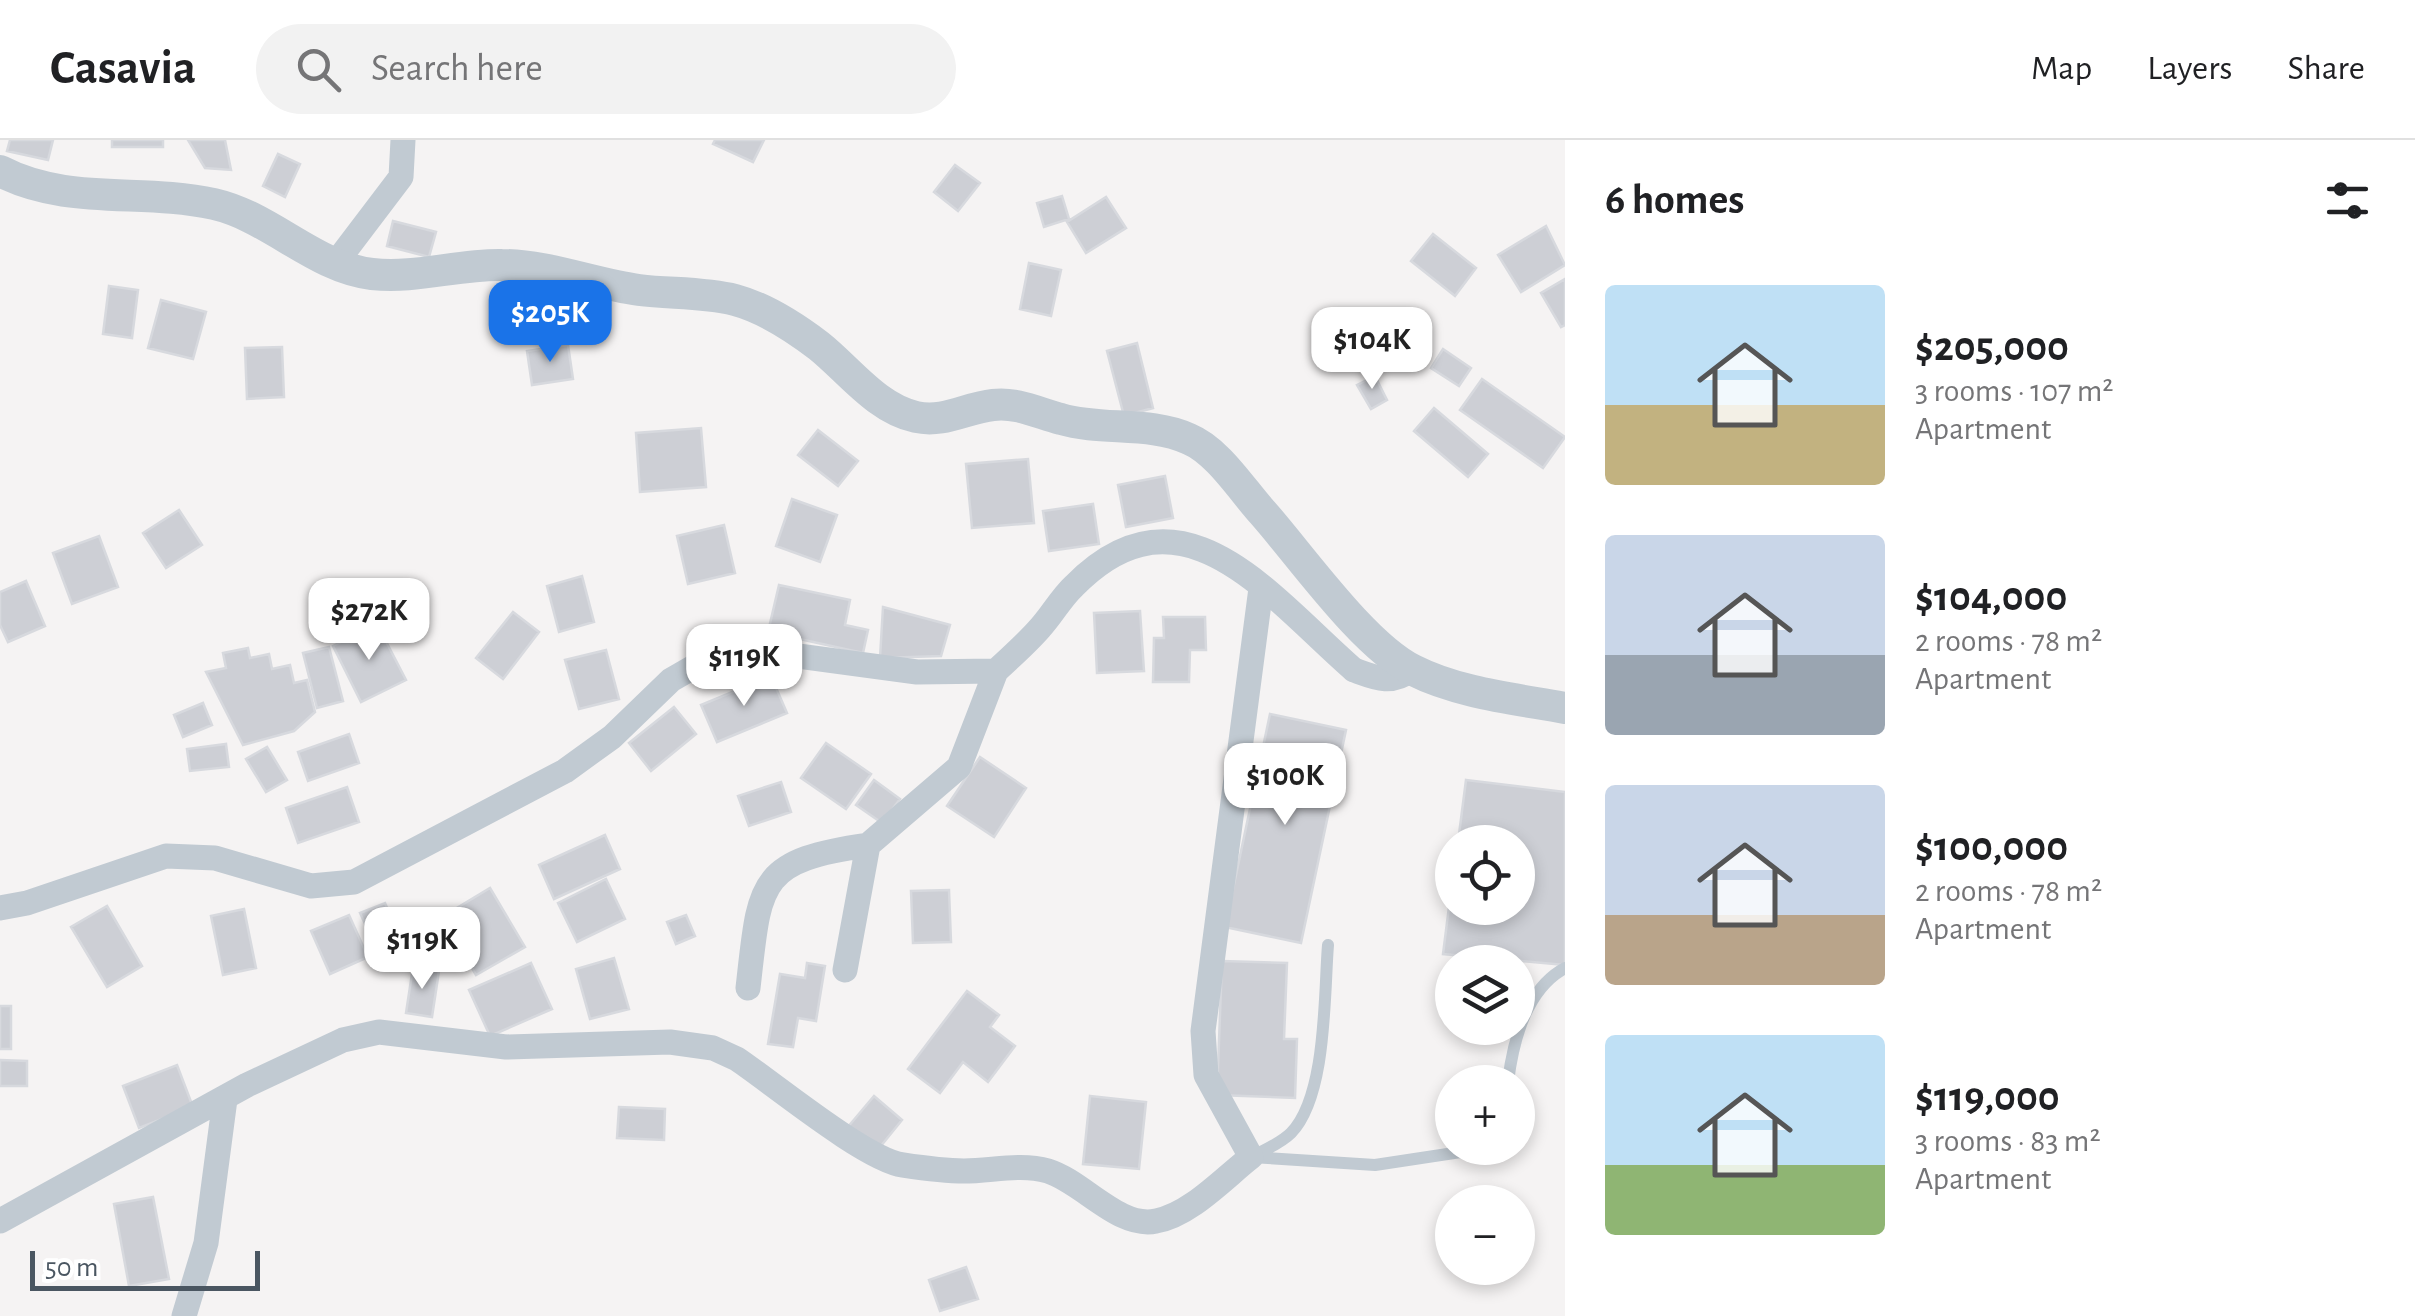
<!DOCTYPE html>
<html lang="en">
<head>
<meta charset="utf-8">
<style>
	body { margin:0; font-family:"Alegreya Sans",sans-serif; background:#f2f2f2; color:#202124; height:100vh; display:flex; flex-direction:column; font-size:38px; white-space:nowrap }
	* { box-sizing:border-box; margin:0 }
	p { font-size:32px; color:#757577 }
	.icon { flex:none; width:55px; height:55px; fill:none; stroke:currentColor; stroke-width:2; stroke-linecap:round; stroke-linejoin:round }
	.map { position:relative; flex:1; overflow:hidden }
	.drawer { display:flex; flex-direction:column; background:#fff; width:850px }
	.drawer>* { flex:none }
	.fabs { position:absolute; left:1435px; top:685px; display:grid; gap:20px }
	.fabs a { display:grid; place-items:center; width:100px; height:100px; border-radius:50%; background:#fff; box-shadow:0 5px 15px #0003; font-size:50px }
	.scale { position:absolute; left:30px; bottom:25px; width:230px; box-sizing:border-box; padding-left:10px; border:5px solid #4a5661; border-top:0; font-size:28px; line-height:35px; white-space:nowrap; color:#4a5661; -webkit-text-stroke:8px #fff; paint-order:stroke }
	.price { position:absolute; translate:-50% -85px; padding:0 22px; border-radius:20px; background:#fff; color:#222; font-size:32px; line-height:65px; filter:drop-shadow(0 2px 5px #0008) }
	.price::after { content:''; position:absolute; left:50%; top:60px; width:30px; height:22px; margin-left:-15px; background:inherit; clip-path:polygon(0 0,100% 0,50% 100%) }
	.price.selected { background:#1a73e8; color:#fff }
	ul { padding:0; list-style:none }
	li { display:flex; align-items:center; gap:30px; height:250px; padding:0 40px }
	li span { display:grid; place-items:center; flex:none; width:280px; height:200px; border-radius:10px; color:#555 }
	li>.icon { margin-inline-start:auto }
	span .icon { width:120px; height:120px; fill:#fffc; stroke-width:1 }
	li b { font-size:42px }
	h2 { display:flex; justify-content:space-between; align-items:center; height:120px; padding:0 40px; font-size:42px }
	header { display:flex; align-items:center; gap:60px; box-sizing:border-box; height:140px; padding:0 50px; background:#fff; border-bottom:2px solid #e0e0e0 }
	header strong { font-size:48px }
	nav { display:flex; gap:55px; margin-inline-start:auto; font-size:35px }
	.search { width:700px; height:90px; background:#f2f2f2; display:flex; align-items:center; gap:25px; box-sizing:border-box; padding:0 35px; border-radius:55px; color:#757577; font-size:38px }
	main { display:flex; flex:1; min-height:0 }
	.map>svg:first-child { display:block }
	.building { fill:#cdcfd5; stroke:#d7d9de; stroke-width:2.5 }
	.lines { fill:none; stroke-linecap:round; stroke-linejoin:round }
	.service { stroke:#c1cad2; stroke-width:12 }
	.minor { stroke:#c1cad2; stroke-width:25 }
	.tertiary { stroke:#c1cad2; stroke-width:32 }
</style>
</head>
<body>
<header>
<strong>Casavia</strong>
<div class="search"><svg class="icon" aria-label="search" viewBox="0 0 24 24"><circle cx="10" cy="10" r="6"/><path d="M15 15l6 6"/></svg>Search here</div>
<nav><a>Map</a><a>Layers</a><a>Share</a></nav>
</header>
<main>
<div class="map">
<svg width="1565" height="1176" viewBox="0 0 1565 1176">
	<rect width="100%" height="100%" fill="#f5f3f3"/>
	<path class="building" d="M10,0H53L48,20L7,11Z
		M112,0H163V7H112Z
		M188,0H225L231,30L205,28Z
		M715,0H764L753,22L713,4Z
		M278,14L300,24L285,57L263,46Z
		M955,25L980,43L958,71L934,52Z
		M1062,56L1069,79L1044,87L1037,63Z
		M1106,57L1126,88L1086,113L1067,82Z
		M393,81L436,92L429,117L387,106Z
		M1546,86L1565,125L1521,152L1498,115Z
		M1433,94L1476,128L1455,156L1411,121Z
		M1029,123L1061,130L1051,176L1020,169Z
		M1565,139V185L1561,187L1541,153Z
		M109,146L138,150L132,198L103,194Z
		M529,147L579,152L575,197L525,193Z
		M161,160L206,172L193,219L148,208Z
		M1137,203L1153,268L1124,276L1107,211Z
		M568,205L573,239L532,245L527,211Z
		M282,207L284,257L247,259L245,208Z
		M1443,209L1471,228L1459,246L1431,228Z
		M1375,236L1387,260L1371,269L1357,245Z
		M1482,239L1565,297L1543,328L1460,270Z
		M1434,268L1488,314L1468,337L1414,291Z
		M701,288L706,347L640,352L636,293Z
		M818,290L858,321L838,346L798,315Z
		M1028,319L1034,383L972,388L966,324Z
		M1165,336L1173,378L1126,387L1118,345Z
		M792,359L837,375L820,422L776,406Z
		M1093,364L1099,404L1049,411L1043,371Z
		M179,370L202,405L166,428L143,393Z
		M724,385L735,433L688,444L677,396Z
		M99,396L118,447L72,464L53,413Z
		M582,436L594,482L559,492L547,446Z
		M26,441L45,486L8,502L0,485V452Z
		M779,445L850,460L845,485L868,490L863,513L768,492Z
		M883,467L950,485L941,516L880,518Z
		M1140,471L1144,531L1097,533L1094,473Z
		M513,472L539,492L503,539L476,518Z
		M1163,477H1205L1206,510H1190L1189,542H1153L1154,498H1164Z
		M377,484L406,540L361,562L333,506Z
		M329,507L343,561L317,568L303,513Z
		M248,508L250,518L269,514L272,529L290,525L294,543L307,540L315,572L294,591L243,605L206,532L226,528L223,513Z
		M606,510L619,559L579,569L565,520Z
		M771,536L787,573L717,602L701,565Z
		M203,563L212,585L183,597L174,575Z
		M674,567L696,594L651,631L629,603Z
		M1270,574L1346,590L1301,803L1225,787Z
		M349,594L359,623L308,641L298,612Z
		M826,603L871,634L846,669L801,638Z
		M226,604L229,627L190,631L187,609Z
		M267,607L287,640L266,652L246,619Z
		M980,617L1026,648L994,697L947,666Z
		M874,640L900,659L882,683L856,665Z
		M1466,640L1565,652V825L1443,814L1452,743V768H1518V702H1458Z
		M781,642L791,672L749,686L738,656Z
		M347,647L359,682L298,703L286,668Z
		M605,695L620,729L554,759L539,725Z
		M606,739L625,779L577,802L558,763Z
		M490,748L525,807L476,835L442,777Z
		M949,750L951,802L913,803L911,751Z
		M385,763L400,798L376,808L360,773Z
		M107,766L142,826L107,847L71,787Z
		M244,769L256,828L223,835L211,776Z
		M349,775L368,817L330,834L311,791Z
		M686,775L695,796L676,804L667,782Z
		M614,818L629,869L590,879L576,829Z
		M1222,821L1287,823L1284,899H1297L1295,958L1217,955Z
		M531,823L552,869L490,896L469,850Z
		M807,823L825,826L816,881L798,878L793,907L768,904L780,834L805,838Z
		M413,827L439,831L432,877L406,873Z
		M967,851L999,875L990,887L1015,906L988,942L963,922L940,953L908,929Z
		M0,866H11V909H0Z
		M0,920L27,921V946H0Z
		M177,925L193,967L139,988L123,946Z
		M874,956L902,980L876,1012L847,988Z
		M1090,956L1146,962L1139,1029L1083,1024Z
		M619,967L665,969L664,1000L617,998Z
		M153,1057L169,1139L129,1146L114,1064Z
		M966,1127L978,1159L940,1171L929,1140Z"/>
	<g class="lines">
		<path class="service" d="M1508,942C1513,901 1526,849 1565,828
			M1251,1017C1264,1010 1280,1004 1291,993C1327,956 1324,854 1328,805
			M1251,1017L1375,1025L1487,1008"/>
		<path class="minor" d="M335,124L401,37L403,0
			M0,768L27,763L166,716L215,718L311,746L354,742L565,631L612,597L671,540L704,521L746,512L776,513L917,532L996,531C1011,517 1027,503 1040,488C1052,475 1061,458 1074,446C1182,336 1270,457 1354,530C1376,538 1391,545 1411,530
			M845,830L868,705L959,627L996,531
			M748,848C760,743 756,721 868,705
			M0,1081L247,945L343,900L379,892L506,907L670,902L713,908L737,919C774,944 866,1020 903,1025C923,1028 945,1031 964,1031C992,1031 1021,1023 1048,1031C1083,1042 1119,1089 1156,1081C1190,1075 1224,1038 1251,1017L1206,935L1203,891L1261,448
			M184,1176L206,1103L225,959"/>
		<path class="tertiary" d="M0,31C67,66 142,48 214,64C271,77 314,127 372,134C416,139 458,124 502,125C548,125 594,144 639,150C671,154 703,152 735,160C765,168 794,187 819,206C849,230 876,268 916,277C944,283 966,268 993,265C1017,262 1038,273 1061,279C1102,291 1150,281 1189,299C1218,311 1242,350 1263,373C1301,416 1363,505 1413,530C1458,553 1516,559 1565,568"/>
	</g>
</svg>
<div class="fabs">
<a><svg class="icon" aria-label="locate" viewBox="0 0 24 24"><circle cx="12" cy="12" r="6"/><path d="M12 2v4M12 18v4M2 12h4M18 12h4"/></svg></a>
<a><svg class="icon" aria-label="layers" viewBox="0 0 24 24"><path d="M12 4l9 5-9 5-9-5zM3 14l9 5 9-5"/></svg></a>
<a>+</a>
<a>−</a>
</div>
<div class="scale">50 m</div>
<b class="price selected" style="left:550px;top:225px">$205K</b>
<b class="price" style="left:1372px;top:252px">$104K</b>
<b class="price" style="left:369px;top:523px">$272K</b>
<b class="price" style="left:744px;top:569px">$119K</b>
<b class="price" style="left:1285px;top:688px">$100K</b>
<b class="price" style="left:422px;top:852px">$119K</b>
</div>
<section class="drawer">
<h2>6 homes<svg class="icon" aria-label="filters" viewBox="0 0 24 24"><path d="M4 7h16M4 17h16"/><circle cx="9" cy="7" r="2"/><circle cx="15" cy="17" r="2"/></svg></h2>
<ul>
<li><span style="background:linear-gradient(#bfe0f5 60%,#c2b280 0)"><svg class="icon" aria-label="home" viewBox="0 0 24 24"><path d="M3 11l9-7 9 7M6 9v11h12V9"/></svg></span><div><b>$205,000</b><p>3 rooms · 107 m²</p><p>Apartment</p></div></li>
<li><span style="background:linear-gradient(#c9d6e8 60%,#9aa5b1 0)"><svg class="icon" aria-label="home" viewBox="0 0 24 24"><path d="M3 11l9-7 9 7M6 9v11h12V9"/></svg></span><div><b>$104,000</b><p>2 rooms · 78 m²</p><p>Apartment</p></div></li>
<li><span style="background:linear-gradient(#c9d6e8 65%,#b9a48a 0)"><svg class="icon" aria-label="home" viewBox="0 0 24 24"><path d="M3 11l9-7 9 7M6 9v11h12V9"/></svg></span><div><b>$100,000</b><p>2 rooms · 78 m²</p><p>Apartment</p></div></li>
<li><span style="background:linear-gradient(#bfe0f5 65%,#8fb573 0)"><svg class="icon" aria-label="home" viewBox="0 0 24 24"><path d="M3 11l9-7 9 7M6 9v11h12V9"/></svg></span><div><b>$119,000</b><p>3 rooms · 83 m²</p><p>Apartment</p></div></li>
</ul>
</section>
</main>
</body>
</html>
